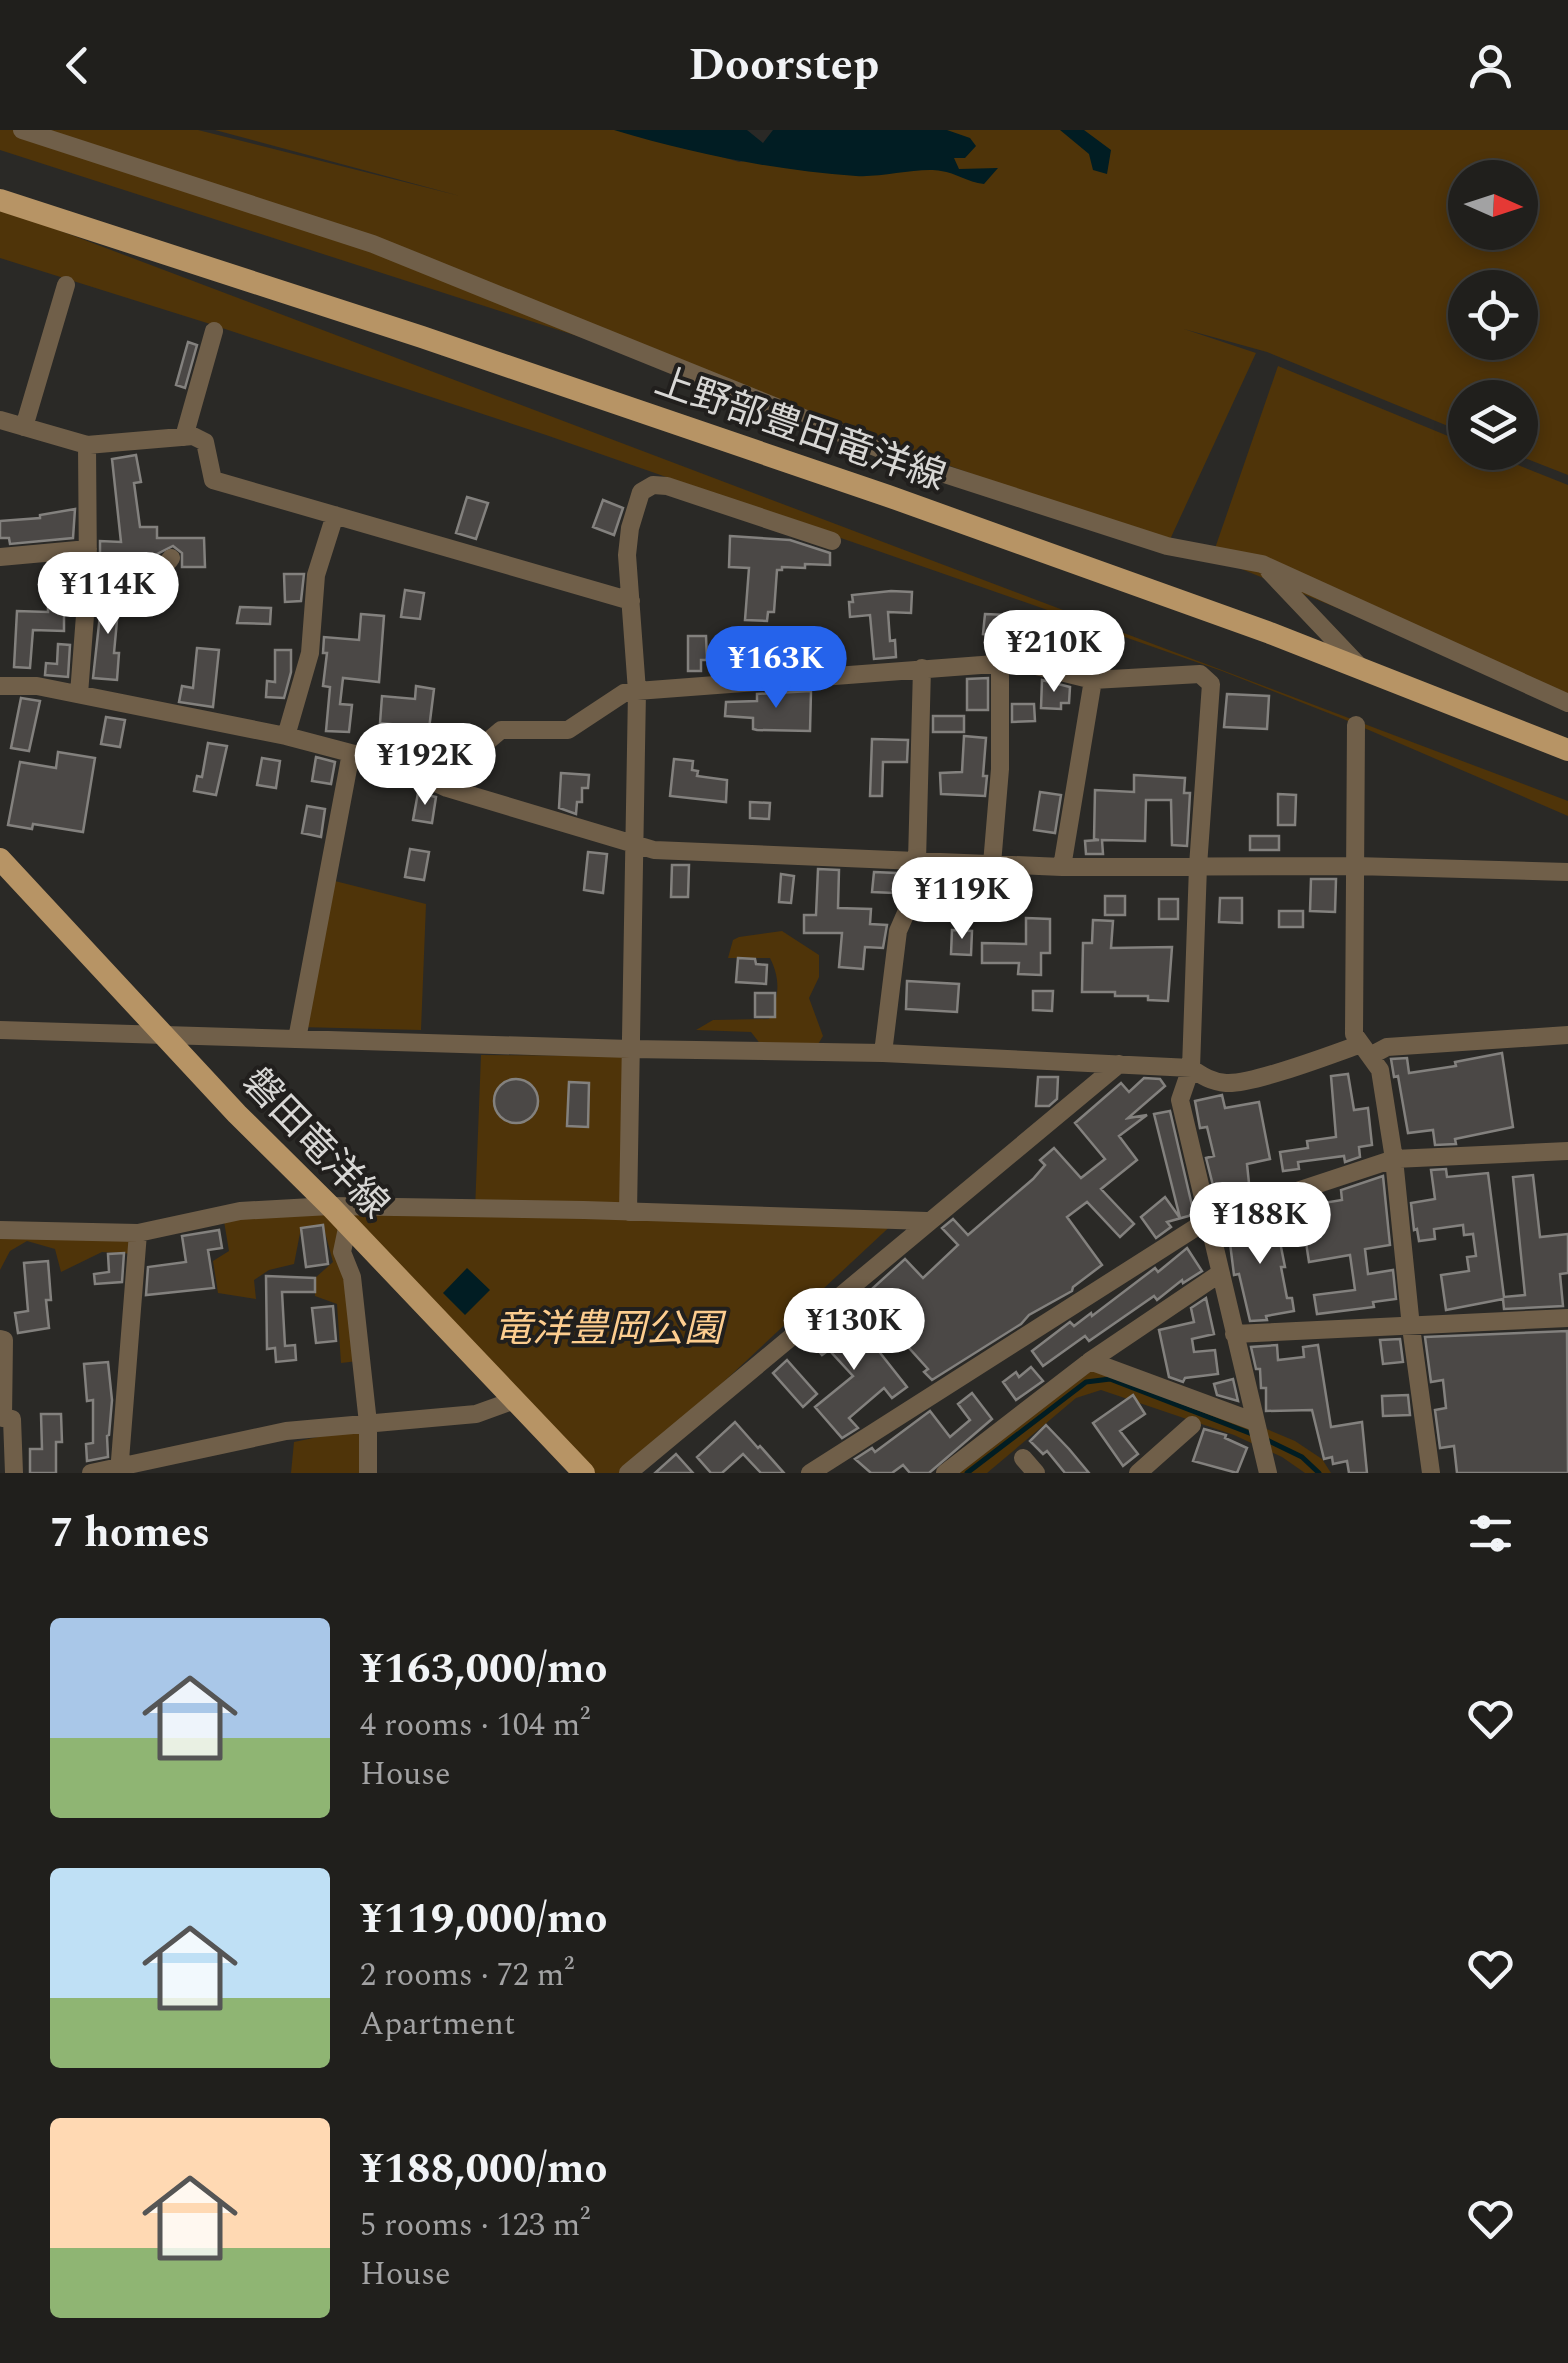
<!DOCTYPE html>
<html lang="en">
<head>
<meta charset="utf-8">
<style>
	body { margin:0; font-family:Spectral,"Noto Sans JP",serif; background:#282725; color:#f1f3f6; height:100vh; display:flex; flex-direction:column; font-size:38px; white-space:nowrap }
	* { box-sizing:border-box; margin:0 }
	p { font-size:32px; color:#a2a2a3 }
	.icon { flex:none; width:55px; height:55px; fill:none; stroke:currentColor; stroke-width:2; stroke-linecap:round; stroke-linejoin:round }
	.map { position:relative; height:1343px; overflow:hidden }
	.drawer { display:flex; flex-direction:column; background:#201f1c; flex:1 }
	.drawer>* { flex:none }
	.needle { width:65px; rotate:93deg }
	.buttons { position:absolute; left:1448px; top:30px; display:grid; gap:20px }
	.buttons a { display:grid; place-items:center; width:90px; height:90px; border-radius:50%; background:#201f1c; box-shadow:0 5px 15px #0003,0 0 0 2px #3d3d3b; font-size:50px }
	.price { position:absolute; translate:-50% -85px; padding:0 22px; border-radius:35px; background:#fff; color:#222; font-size:32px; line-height:65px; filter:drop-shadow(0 2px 5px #0008) }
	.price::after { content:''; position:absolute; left:50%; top:60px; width:30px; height:22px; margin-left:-15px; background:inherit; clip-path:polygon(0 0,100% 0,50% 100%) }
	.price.current { background:#2563eb; color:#fff }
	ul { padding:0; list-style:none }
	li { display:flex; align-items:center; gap:30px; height:250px; padding:0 50px }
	li span { display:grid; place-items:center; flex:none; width:280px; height:200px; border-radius:10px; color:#555 }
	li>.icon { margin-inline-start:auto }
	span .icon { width:120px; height:120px; fill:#fffc; stroke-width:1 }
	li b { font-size:42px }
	h2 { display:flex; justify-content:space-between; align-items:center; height:120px; padding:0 50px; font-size:42px }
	header { display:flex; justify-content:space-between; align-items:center; height:130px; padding:0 50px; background:#201f1c; font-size:45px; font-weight:700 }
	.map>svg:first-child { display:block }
	.green { fill:#4f3409; fill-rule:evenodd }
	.water { fill:#011d23 }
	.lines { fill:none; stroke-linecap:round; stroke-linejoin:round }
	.stream { stroke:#011d23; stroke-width:5 }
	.building { fill:#4b4846; stroke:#83817e; stroke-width:2.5 }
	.minor { stroke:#705f49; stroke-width:18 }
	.major { stroke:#b79465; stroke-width:22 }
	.labels { text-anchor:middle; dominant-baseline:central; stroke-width:8; stroke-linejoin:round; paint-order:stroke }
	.street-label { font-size:38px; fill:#d8d7d5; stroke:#211f1d }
	.park-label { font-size:38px; font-style:italic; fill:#fdcd8f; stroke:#211f1d }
</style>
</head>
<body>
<header><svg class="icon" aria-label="back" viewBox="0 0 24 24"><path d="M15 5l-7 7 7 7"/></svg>Doorstep<svg class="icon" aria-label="person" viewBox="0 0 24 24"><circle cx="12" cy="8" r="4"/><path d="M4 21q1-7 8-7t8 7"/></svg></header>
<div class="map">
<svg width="1568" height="1343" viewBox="0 0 1568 1343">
	<rect width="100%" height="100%" fill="#2a2926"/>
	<path class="green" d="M0,0H198L460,66L215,0H632L739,32L920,0H1568V345L1512,323L1520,322V268H1465V303L1267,222L1184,199L1256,223L1167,416L742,259L0,20ZM1465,48H1520V102H1465ZM1465,158H1520V212H1465Z
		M0,78L1568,671V686L1341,588L1222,541L546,305L207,193L0,128Z
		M1278,236L1465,313V322L1488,323L1568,355V572L1212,427Z
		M327,749L426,774L421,900L299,897Z
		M782,801L819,825V847L809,868L823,906L814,921L765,920L751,902L696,900L713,890L769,889C779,867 781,850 770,828H728L733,810L739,807Z
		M481,925L630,926L626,1081L898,1089L626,1343H584L343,1090L358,1231L341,1233L337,1174L315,1166V1148L333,1132L323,1095L301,1098L294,1134L269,1140L254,1150L256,1169L218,1163L213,1131L229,1121L224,1091L275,1079L338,1085L475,1080Z
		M0,1101L137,1106L136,1124L102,1122L61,1142L55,1119L27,1111L10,1121L0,1140Z
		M1096,1227L1295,1311L1322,1329L1331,1343H1305L1282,1327L1234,1305L1101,1260L1076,1268L987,1343H951Z
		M345,1295L359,1300L368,1343H291L294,1312L318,1307Z"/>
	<path class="water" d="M614,0H747L763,13L773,0H947L970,8L976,16L965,28H954L959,39L998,38L984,54C967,52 956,43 941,41C919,37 881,48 856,46C773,40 694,24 614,0Z
		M1060,0H1084L1111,20L1107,44L1093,40L1089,24Z
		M467,1138L490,1160L465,1185L443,1163Z"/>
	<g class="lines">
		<path class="stream" d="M1267,1310L1302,1327L1319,1343
			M967,1343L1086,1252L1110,1249L1252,1304"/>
	</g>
	<path class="building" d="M188,212L197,215L185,258L176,255Z
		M136,325L141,352L134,353L140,397H157V408H204L205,437H182V423L173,416L143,431L100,433V411L121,412L112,329Z
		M467,367L488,373L476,409L456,403Z
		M603,370L623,378L614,405L593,397Z
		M75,379L73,408L10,414L9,408H0V391L40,388V385Z
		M730,406L790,410L830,423V435L805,434V438L782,437V440H777L774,482H768L767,491L745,490L749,438L729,437Z
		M284,444H304L301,471L285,472Z
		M103,458H120L114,523H119L117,550L93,548Z
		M405,460L424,463L420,489L401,487Z
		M891,461L912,462L911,483L888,482L890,511L895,510L896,527L874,529L870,485L850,487L849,472H853L852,465Z
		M240,477L271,478L270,494L237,493Z
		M48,478L64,479V501L33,500L30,538L14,537L17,481L48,482Z
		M361,484L384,486L379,552L343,548L340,574L352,575L349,602L326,601L330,557L323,556L327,523H323L324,507L359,510Z
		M985,484L1006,485L1004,506L983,504Z
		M1059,489L1080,494L1073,526L1046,520L1050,502H1056Z
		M688,506H706L707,530H701V541H688Z
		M58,514L70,515L68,547L45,545L46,533L57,534Z
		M197,518L219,520L213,577L179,572L182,556L193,558Z
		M275,520H291V542L284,568L266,567L267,551L275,552Z
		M988,548V580H967V549Z
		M1042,550L1070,557L1069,573H1061V579L1041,578Z
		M416,556L434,559L428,607L410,605L411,596L380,593L382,566L415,569Z
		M811,561L810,601L757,600L753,599V588L725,586L726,572L757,571V564Z
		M1227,564L1269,566L1267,599L1224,597Z
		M21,568L40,571L29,621L11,618Z
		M1012,574H1034L1035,591L1012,592Z
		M933,586H964V602H933Z
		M106,587L125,590L120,617L101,614Z
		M964,606L986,608L983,646H987L985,666L941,664L940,643L962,642Z
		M872,609L908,610L907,632H883L882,666H870Z
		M208,613L227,616L216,665L194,661L197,646L202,647Z
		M58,622L95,628L83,702L33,694L32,699L8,695L20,632L56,638Z
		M316,627L335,632L331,654L312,651Z
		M262,628L280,631L276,658L257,655Z
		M674,629L693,631L692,640L698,641L697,646L727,650L726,672L670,666Z
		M561,643L589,645L588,658H582V672H577L576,684L559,678Z
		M1134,645L1185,648L1184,663H1190L1187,716L1172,715L1171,670H1146L1145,711L1102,710L1103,724H1086L1085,711L1099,710L1094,709L1095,660L1134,662Z
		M1040,662L1061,665L1055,703L1034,700Z
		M418,663L436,667L432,693L413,690Z
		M1278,664L1296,665L1295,695H1278Z
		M750,672L770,673L769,689L750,688Z
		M307,676L325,679L321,707L302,703Z
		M1250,706H1279V720H1250Z
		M410,719L429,722L424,750L405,747Z
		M588,722L607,724L603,763L584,760Z
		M672,735H689L688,767H671Z
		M818,739L839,740L838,778L871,779L870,794L887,795L883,818L865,817L863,839L839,837L842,803H804V785H816Z
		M874,742L896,743L894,763L872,762Z
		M781,744L794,746L791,773L779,772Z
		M960,745L993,747L992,764L959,763Z
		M1311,749H1336L1335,782L1310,781Z
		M1105,766H1125V785H1105Z
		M1220,768H1242V793L1219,792Z
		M1159,769H1178V789H1159Z
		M1279,781H1303V797H1279Z
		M1026,788L1050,789V823H1041V845L1018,844L1019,833H982V813L1026,814Z
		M1093,790L1113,791L1111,818L1172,817L1168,871L1148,870V866H1115V862H1082L1083,813H1092Z
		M952,800L972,801L971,825L951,824Z
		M738,828L755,829L756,834L767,835L766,854L736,852Z
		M907,851L959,854L957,882L906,879Z
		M1033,861H1053L1052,881L1033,880Z
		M755,863H775V887H755Z
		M1502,923L1513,997L1455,1009L1456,1014L1435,1015L1433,1000L1408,1003L1398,946L1394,947L1391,929L1407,928L1409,943L1456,936L1455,932Z
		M1348,944L1354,980L1368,978L1372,1015L1359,1017L1360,1027L1345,1032L1344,1026L1298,1032L1299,1039L1283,1041L1280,1022L1308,1018L1307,1011L1336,1007L1331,946Z
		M1038,947H1058L1057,969L1049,976H1036Z
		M1144,948L1160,949L1165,956L1128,988L1147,985L1119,1006L1137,1030L1101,1059L1134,1094L1120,1107L1087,1072L1067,1087L1102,1135L1073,1157L1072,1161L1029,1185L1021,1194L932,1250L924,1242L928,1239L863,1167L905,1129L923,1148L958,1115L942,1098L953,1089L968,1105L1033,1049L1045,1035L1040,1030L1054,1018L1081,1048L1105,1029L1075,993L1121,953L1129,962Z
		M494 971a22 22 0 1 1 44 0a22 22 0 1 1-44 0Z
		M569,952L589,953L588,997L567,996Z
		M1222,965L1225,978L1259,972L1270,1029L1247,1034L1250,1063L1217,1071L1206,1028L1214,1026L1207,997L1200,998L1195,971Z
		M1170,981L1194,1084L1192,1085L1167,1092L1171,1097L1156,1108L1141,1087L1165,1067L1180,1088L1154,984Z
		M1446,1039L1447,1047L1488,1043L1504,1167L1525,1165L1513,1047L1533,1045L1540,1107L1568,1104V1143L1560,1144L1563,1176L1504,1179L1503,1169L1446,1180L1441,1145L1469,1141L1467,1127L1476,1126L1473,1104L1464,1105L1463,1095L1434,1099L1435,1109L1419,1111L1417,1099L1414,1100L1411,1073L1435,1069L1431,1040Z
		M1383,1046L1390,1115L1365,1119L1368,1144L1393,1140L1396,1169L1373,1172L1374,1177L1317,1184L1314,1165L1355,1160L1350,1125L1309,1132L1305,1106H1309L1305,1076L1342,1070L1341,1060Z
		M1274,1082L1285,1137H1281L1287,1168H1292L1294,1181L1266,1186L1267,1190L1250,1191L1239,1144L1234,1145L1228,1097Z
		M323,1095L328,1134L306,1137L301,1098Z
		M219,1100L222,1118L208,1120L214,1158L146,1165L148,1137L186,1132L182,1106Z
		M1187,1118L1202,1141L1183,1153L1182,1150L1157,1170L1154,1166L1089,1211L1085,1206L1043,1236L1032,1221L1070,1192L1074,1196L1091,1183L1092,1186L1155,1138L1158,1142Z
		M124,1123L122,1152L95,1154L94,1144L109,1142L108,1124Z
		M48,1131L51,1170H46L49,1198L18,1203L15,1183L28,1181L24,1133Z
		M266,1146L315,1148V1162H282L285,1216L295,1215L296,1230L276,1232L275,1218L267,1219Z
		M1206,1168L1214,1204L1192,1209L1194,1222L1215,1220L1218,1244L1185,1248L1183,1252L1169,1247L1159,1200L1194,1192L1191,1178Z
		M333,1176L336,1211L316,1213L312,1178Z
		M847,1181L907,1257L892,1268L884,1258L849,1288L858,1298L842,1308L815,1277L853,1246L829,1220L822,1225L811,1212Z
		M1567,1201L1568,1343H1457L1454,1316L1440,1318L1435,1280L1446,1278L1443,1250L1431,1252L1425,1207Z
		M1400,1209L1403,1232L1383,1234L1380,1210Z
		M1277,1215L1278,1230L1304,1227L1303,1217L1318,1215L1331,1297L1362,1292L1367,1343H1349L1347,1331L1333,1334L1332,1327L1324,1329L1312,1280L1266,1281V1258H1261L1260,1239H1256L1251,1217Z
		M787,1230L817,1264L803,1277L773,1243Z
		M108,1232L112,1270L109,1305L107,1306L108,1327L87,1331L86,1314L93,1313V1270L87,1271L84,1234Z
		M1031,1237L1043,1251L1016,1270L1003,1252L1016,1242L1019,1247Z
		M1233,1249L1238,1271L1217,1265L1214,1254Z
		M972,1263L992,1289L929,1343H910L903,1335L892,1343H871L855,1329L872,1318L875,1322L930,1281L950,1307L970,1290L958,1274Z
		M1133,1265L1145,1284L1120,1301L1138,1324L1123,1336L1093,1293Z
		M1408,1265L1410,1285L1383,1286L1382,1266Z
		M41,1284H61L62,1312H56V1343H30V1319H42Z
		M735,1292L758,1318L760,1316L784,1343H761L743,1324L722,1343H711L697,1327Z
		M1046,1295L1069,1319L1089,1343H1065L1047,1321L1043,1324L1030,1311Z
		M1204,1299L1226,1305L1225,1308L1247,1318L1237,1343L1193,1331Z
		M676,1324L693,1343H655Z"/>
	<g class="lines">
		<path class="minor" d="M22,0L373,114L932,340L1167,416L1262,434L1568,573
			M0,290L87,315L193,306L205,312L213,350L631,471
			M24,297L66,155
			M184,307L214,201
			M0,427L88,419
			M1269,441L1361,538
			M88,446C112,444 158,450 171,428
			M0,556H37L286,606L396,635L447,658L654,720L1062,737L1355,736L1568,742
			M79,564L88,446L87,315
			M1356,595L1354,904L1380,940L1394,1029L1411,1197L1431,1343
			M286,606L310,523L316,445L335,385
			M396,635L488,611L501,600H568L624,563L637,561L1020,532L1093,550L1200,544L1211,554L1198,736L1191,938L1180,970L1268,1343
			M992,734L1000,639V533
			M1062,737L1093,550
			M0,900L630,919L883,923L1191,938C1202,946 1212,952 1226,953C1252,955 1333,924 1361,914
			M297,909L351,623
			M883,923L898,801L912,769L917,731L922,538
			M1370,926L1387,917L1568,905
			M628,1082L637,561L627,425L630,398L641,362L653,355L667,356L832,411
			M347,1098L342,1122L352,1147L368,1293V1343
			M0,1100L138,1103L240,1081L330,1076L584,1080L927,1091
			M1234,1204L1568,1188
			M0,1209L4,1210L3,1288L12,1289L14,1343
			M1090,1231L1255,1292
			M1023,1328L1036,1343
			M91,1343L286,1301L476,1284L515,1270
			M119,1343L138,1103
			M628,1343L1119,934
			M810,1343L1206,1091L1394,1029L1568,1021
			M945,1343L1090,1231L1219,1144
			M1138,1343L1192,1295"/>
		<path class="major" d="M0,70L422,207L888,366L1270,503L1568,620
			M0,729L237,984L330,1076L584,1343"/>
	</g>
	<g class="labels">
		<g class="street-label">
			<text transform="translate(800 300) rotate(19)">上野部豊田竜洋線</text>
			<text transform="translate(315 1014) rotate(46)">磐田竜洋線</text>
		</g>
		<g class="park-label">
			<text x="608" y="1200">竜洋豊岡公園</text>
		</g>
	</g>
</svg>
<div class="buttons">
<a><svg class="needle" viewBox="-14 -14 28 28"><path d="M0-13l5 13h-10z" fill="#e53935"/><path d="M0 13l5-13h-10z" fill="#a2a2a3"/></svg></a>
<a><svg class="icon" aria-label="locate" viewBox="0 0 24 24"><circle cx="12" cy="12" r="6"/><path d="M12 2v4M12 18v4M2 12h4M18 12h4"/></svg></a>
<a><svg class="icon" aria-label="layers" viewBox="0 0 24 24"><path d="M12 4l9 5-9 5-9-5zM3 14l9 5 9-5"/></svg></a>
</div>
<b class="price" style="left:108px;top:507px">¥114K</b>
<b class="price" style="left:1054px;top:565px">¥210K</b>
<b class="price current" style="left:776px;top:581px">¥163K</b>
<b class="price" style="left:425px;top:678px">¥192K</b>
<b class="price" style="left:962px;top:812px">¥119K</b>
<b class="price" style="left:1260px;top:1137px">¥188K</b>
<b class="price" style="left:854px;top:1243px">¥130K</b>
</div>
<section class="drawer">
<h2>7 homes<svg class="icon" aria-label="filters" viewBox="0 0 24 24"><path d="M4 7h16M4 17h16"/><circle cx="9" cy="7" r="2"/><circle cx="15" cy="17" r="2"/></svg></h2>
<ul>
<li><span style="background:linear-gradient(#a9c7e8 60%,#8fb573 0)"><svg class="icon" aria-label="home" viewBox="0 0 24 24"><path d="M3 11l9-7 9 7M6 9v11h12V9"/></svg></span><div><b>¥163,000/mo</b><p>4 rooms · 104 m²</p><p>House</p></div><svg class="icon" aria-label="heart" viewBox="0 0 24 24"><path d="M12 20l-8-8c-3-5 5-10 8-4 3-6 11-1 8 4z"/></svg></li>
<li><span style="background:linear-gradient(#bfe0f5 65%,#8fb573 0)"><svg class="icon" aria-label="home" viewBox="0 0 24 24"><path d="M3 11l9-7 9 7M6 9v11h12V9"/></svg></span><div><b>¥119,000/mo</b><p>2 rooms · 72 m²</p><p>Apartment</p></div><svg class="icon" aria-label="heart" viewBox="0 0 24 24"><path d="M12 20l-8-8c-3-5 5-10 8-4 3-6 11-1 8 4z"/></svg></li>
<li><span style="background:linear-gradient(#ffd9b3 65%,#8fb573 0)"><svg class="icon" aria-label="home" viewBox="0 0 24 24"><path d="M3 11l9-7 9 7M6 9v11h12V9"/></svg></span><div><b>¥188,000/mo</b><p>5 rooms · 123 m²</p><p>House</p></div><svg class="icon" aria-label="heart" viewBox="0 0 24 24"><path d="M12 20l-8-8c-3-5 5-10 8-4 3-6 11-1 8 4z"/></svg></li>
</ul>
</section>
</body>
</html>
